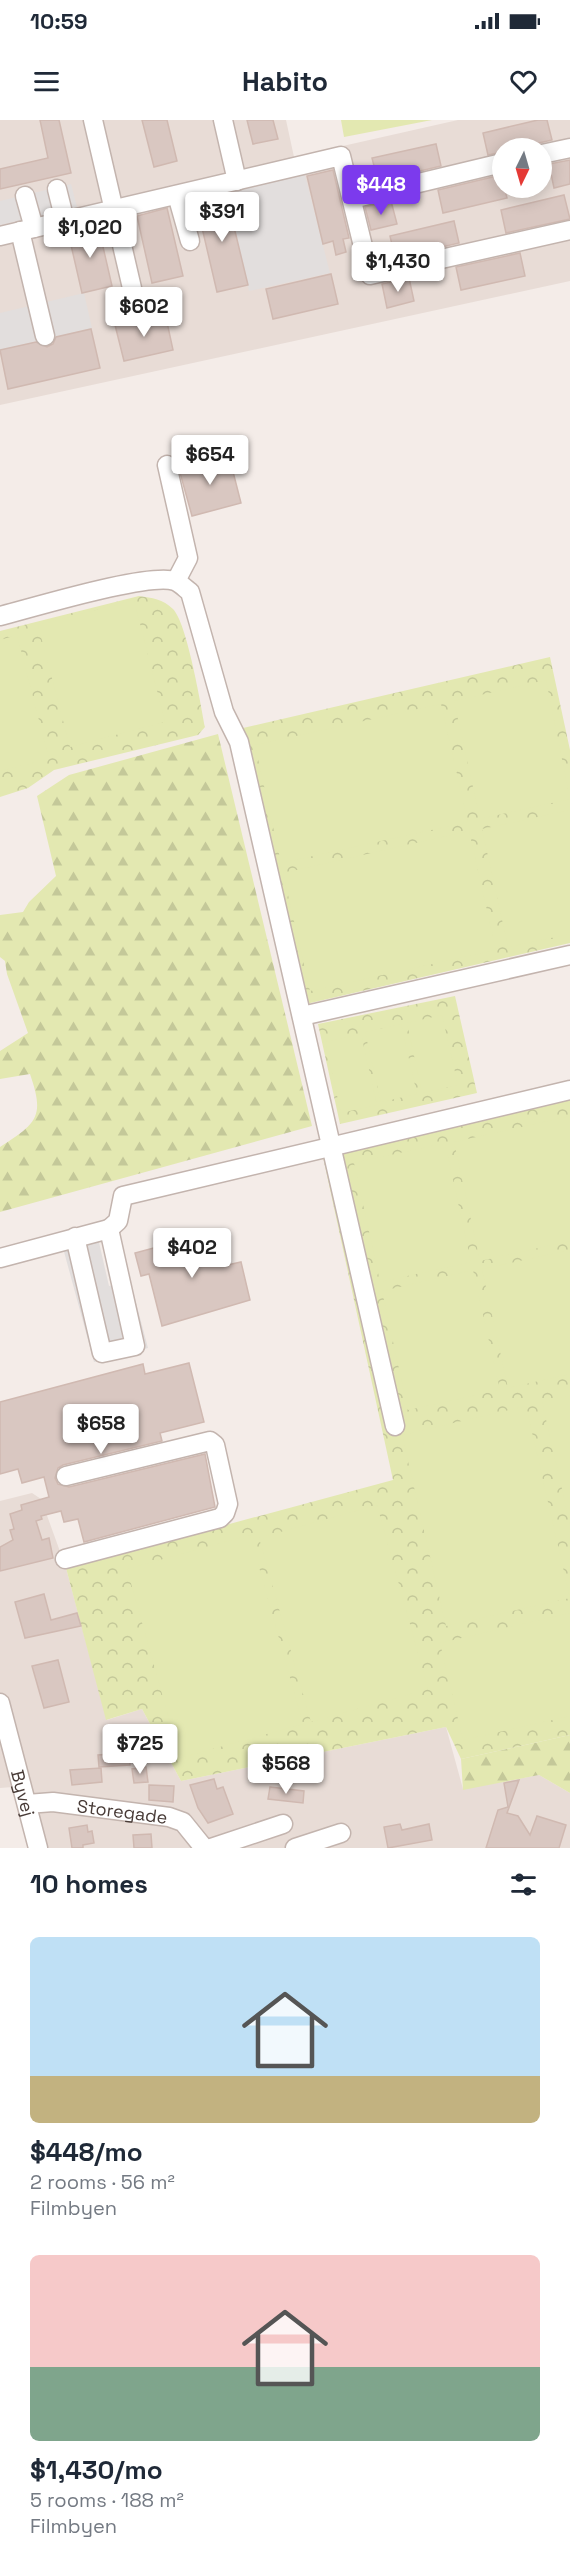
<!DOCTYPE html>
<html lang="en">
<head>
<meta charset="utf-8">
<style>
	body { margin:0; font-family:"Space Grotesk",sans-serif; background:#f6f6f7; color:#1f2937; height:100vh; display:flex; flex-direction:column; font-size:22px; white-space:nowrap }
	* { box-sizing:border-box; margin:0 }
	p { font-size:20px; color:#747a83 }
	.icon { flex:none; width:33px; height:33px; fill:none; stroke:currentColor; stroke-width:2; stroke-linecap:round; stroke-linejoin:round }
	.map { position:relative; height:1728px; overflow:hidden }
	.details { display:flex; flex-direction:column; background:#fff; flex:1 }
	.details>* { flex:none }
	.needle { width:39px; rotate:185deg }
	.fabs { position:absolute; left:492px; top:18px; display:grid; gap:12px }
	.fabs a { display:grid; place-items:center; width:60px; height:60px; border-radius:50%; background:#fff; box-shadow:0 3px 15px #0003; font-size:30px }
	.price { position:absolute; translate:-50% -51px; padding:0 14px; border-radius:6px; background:#fff; color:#222; font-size:20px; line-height:39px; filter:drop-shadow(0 2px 3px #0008) }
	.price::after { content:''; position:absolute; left:50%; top:36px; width:18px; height:14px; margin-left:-9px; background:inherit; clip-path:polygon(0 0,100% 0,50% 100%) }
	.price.current { background:#7c3aed; color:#fff }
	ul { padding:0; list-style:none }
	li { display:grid; align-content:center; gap:12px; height:318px; padding:0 30px }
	li span { display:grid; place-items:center; height:186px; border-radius:9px; color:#555 }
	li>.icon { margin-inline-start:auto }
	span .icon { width:108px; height:108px; fill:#fffc; stroke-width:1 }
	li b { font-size:26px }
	h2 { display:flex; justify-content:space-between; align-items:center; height:72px; padding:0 30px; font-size:26px }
	.status { display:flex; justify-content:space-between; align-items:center; height:42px; padding:0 30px; background:#fff; direction:ltr }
	.status svg { height:16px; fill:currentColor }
	header { display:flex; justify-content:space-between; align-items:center; height:78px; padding:0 30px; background:#fff; font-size:27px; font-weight:700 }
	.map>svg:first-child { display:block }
	.residential { fill:#e8dcd6; fill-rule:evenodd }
	.forest { fill:url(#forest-firs) }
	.park { fill:url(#park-crowns) }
	.garden { fill:#e3e8b1 }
	.parking { fill:#e2dedd }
	.building { fill:#d9c7c1; stroke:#d0b9b1; stroke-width:1.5 }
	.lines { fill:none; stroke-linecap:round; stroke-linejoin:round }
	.minor-casing { stroke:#c3b4ae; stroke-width:21 }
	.minor { stroke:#fff; stroke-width:18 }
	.labels { text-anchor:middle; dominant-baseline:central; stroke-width:4.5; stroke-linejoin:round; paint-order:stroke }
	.street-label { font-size:18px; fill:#483b37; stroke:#fff }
</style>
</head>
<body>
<div class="status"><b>10:59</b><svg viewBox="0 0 49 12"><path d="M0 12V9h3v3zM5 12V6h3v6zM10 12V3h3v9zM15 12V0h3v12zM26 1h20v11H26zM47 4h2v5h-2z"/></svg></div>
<header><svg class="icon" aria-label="menu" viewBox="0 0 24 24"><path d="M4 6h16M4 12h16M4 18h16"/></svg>Habito<svg class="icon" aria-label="heart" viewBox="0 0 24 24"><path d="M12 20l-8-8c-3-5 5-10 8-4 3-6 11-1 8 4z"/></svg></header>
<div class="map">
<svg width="570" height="1728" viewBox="0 0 570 1728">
	<defs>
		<pattern id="forest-firs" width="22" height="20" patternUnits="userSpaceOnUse" patternTransform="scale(1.5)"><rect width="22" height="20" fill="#e3e8b1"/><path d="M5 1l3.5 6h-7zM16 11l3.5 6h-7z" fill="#c4c899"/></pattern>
		<pattern id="park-crowns" width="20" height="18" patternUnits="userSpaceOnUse" patternTransform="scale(1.5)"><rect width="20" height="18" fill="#e3e8b1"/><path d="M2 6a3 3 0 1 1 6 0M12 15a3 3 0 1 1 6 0" fill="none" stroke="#c4c899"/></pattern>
	</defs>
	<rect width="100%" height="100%" fill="#f4ece8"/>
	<path class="residential" d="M0,0H286L294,37L458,0H570V161L0,285ZM502,28H542V68H502Z
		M32,1373L41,1379L66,1448L107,1600L142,1589L181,1661L446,1607L463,1669L539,1655L570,1673V1728H29L13,1667L0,1668V1381Z"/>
	<path class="forest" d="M218,614L312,1006L0,1092V1027C37,1003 45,997 30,954L0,959V931L28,913L7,854L5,841L0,837V795L23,792L29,782L56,756L37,676L69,655Z
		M570,1615V1673L539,1655L463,1670L461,1639Z"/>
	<path class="park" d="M139,476C152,478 163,479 173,489C187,503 201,585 205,607L198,615L54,650L28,668L0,677V511Z
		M550,537L570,630V823L306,884L243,608Z
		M455,876L477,973L340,1004L318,904Z
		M570,978V1615L461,1639L446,1607L181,1661L142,1589L106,1600L66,1448L393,1360L323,1037Z"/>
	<path class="garden" d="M341,0H432L344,17Z
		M134,480L165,602L70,627L38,505Z
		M17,515L49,639L0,651V520Z
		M546,560L570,679L480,699L454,581Z
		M441,584L468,702L281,743L255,625Z
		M570,690V814L508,827L482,709Z
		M469,711L496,830L310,871L283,753Z
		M442,895L458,965L422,973L407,903Z
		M401,904L417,974L381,982L365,912Z
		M361,914L377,985L341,993L325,922Z
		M570,996V1121L480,1141L454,1022Z
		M445,1023L471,1142L380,1162L354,1043Z
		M570,1130V1254L508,1268L482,1149Z
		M473,1150L500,1270L408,1290L382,1171Z
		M570,1275V1404L542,1282Z
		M526,1286L570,1478L446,1506L402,1315Z
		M377,1385L428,1569L311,1602L259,1418Z
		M250,1415L303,1604L180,1638L127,1449Z
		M570,1493V1596L463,1620L440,1523Z"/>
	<path class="parking" d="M305,55L330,153L249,171L227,73Z
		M71,64L77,87L0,105V81Z
		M84,173L92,208L0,230V193Z
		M98,1118L109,1166L130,1160L148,1228L94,1242L63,1128Z"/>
	<path class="building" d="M40,0H59L71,53L0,69V49L48,38Z
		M142,0H167L177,41L154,47Z
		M247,0H273L278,19L253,24Z
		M538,0H547L552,20L539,23L533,28H502V32L488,35L483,13Z
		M436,24L441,46L378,61L372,38Z
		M570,40V64L554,68L549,44Z
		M333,50L349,118L343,119L346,132L336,135L333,121L323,124L307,56Z
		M501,55L507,78L443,93L438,70Z
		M226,74L248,165L217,172L196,82Z
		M564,75L570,99L506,113L501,90Z
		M391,81L397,104L371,110L365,87Z
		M167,88L183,156L152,163L137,96Z
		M454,101L459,123L395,138L390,116Z
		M98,105L112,166L82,173L68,112Z
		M520,133L525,156L461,170L456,147Z
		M331,154L338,184L273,199L266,169Z
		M409,158L414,181L387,188L382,164Z
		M165,193L173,230L124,241L115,205L130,201L140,205L149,197Z
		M91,209L100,248L8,269L0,230L36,222L47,227L53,224L56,217Z
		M229,336L241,383L192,396L179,349Z
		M213,1112L223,1146L241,1142L250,1180L162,1206L149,1154L141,1156L135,1133Z
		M189,1243L204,1302L160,1313L162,1321L63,1345L58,1348L55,1358L58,1364L69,1367L205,1334L215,1387L84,1422L78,1399L64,1402L61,1391L41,1396L42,1399L36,1401L42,1420L49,1418L53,1438L0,1451V1427L13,1420L10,1410L14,1409L10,1394L22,1390L21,1385L49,1377L44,1357L22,1363L18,1349L0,1354V1282L143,1244L145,1254Z
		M44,1474L51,1500L77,1493L81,1506L25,1518L15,1482Z
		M58,1540L69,1582L44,1588L32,1546Z
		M139,1609L141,1626L129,1627L130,1645L99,1647L98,1635L111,1634L108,1612Z
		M146,1647L148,1662L134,1663L132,1649Z
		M101,1648L102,1662L72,1665L70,1650Z
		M214,1659L217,1669L223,1667L233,1694L208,1703L198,1688L190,1665Z
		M519,1660L507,1693L518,1696L530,1715L537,1696L566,1705L559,1728H486L498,1690L508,1687L504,1663Z
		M149,1665L174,1666L173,1682L149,1680Z
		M270,1667L304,1671L303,1683L268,1679Z
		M400,1704L402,1710L429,1704L432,1720L388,1728L384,1707Z
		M87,1705L88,1712L92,1711L94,1723L83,1725V1728H72L69,1708Z
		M151,1714L152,1728H134L133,1715Z"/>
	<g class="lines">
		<defs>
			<g id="minor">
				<path d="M93,0L138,194"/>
				<path d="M223,0L237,61"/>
				<path d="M542,34L570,28"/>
				<path d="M57,69L65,101"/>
				<path d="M177,75L190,121"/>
				<path d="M25,76L34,108"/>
				<path d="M352,79L502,43"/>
				<path d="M20,111L45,216"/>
				<path d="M0,116L341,36L370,155L570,110"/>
				<path d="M167,345L188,438L176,461"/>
				<path d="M0,496C32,488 149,452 175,461C180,463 186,469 190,472L224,592L239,622L395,1306"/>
				<path d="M302,896L570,835"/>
				<path d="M109,1109L118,1101L123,1076L570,970"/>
				<path d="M0,1138L109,1109L135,1226L102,1233L75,1117"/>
				<path d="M65,1439L220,1398L225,1393L228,1384L215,1325L210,1321L66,1356"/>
				<path id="s1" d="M0,1583L38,1728"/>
				<path id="s2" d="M27,1684L53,1682L169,1697L183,1702L204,1728"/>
				<path d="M211,1728L283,1704"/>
				<path d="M295,1728L341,1713"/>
			</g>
		</defs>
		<use href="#minor" class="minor-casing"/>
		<use href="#minor" class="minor"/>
	</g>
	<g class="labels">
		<g class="street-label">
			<text stroke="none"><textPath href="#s1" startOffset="93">Byvej</textPath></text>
			<text stroke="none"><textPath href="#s2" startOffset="96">Storegade</textPath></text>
		</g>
	</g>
</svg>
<div class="fabs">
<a><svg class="needle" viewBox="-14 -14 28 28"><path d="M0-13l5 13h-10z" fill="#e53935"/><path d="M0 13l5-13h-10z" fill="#747a83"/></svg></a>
</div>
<b class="price current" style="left:381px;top:96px">$448</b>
<b class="price" style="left:222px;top:123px">$391</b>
<b class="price" style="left:90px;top:139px">$1,020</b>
<b class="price" style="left:398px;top:173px">$1,430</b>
<b class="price" style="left:144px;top:218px">$602</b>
<b class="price" style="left:210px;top:366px">$654</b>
<b class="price" style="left:192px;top:1159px">$402</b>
<b class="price" style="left:101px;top:1335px">$658</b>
<b class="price" style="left:140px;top:1655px">$725</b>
<b class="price" style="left:286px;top:1675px">$568</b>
</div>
<section class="details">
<h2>10 homes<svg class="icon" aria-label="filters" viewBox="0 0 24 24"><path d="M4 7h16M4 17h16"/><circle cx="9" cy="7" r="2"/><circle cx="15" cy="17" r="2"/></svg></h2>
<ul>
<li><span style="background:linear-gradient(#bfe0f5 75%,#c2b280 0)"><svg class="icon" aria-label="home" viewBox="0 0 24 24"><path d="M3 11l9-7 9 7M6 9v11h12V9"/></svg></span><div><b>$448/mo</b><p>2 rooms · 56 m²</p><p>Filmbyen</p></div></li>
<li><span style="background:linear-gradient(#f6c9c9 60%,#7fa58c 0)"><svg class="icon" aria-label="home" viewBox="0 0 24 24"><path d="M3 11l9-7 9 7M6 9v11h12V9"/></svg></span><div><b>$1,430/mo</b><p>5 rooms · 188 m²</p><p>Filmbyen</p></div></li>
</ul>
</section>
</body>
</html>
